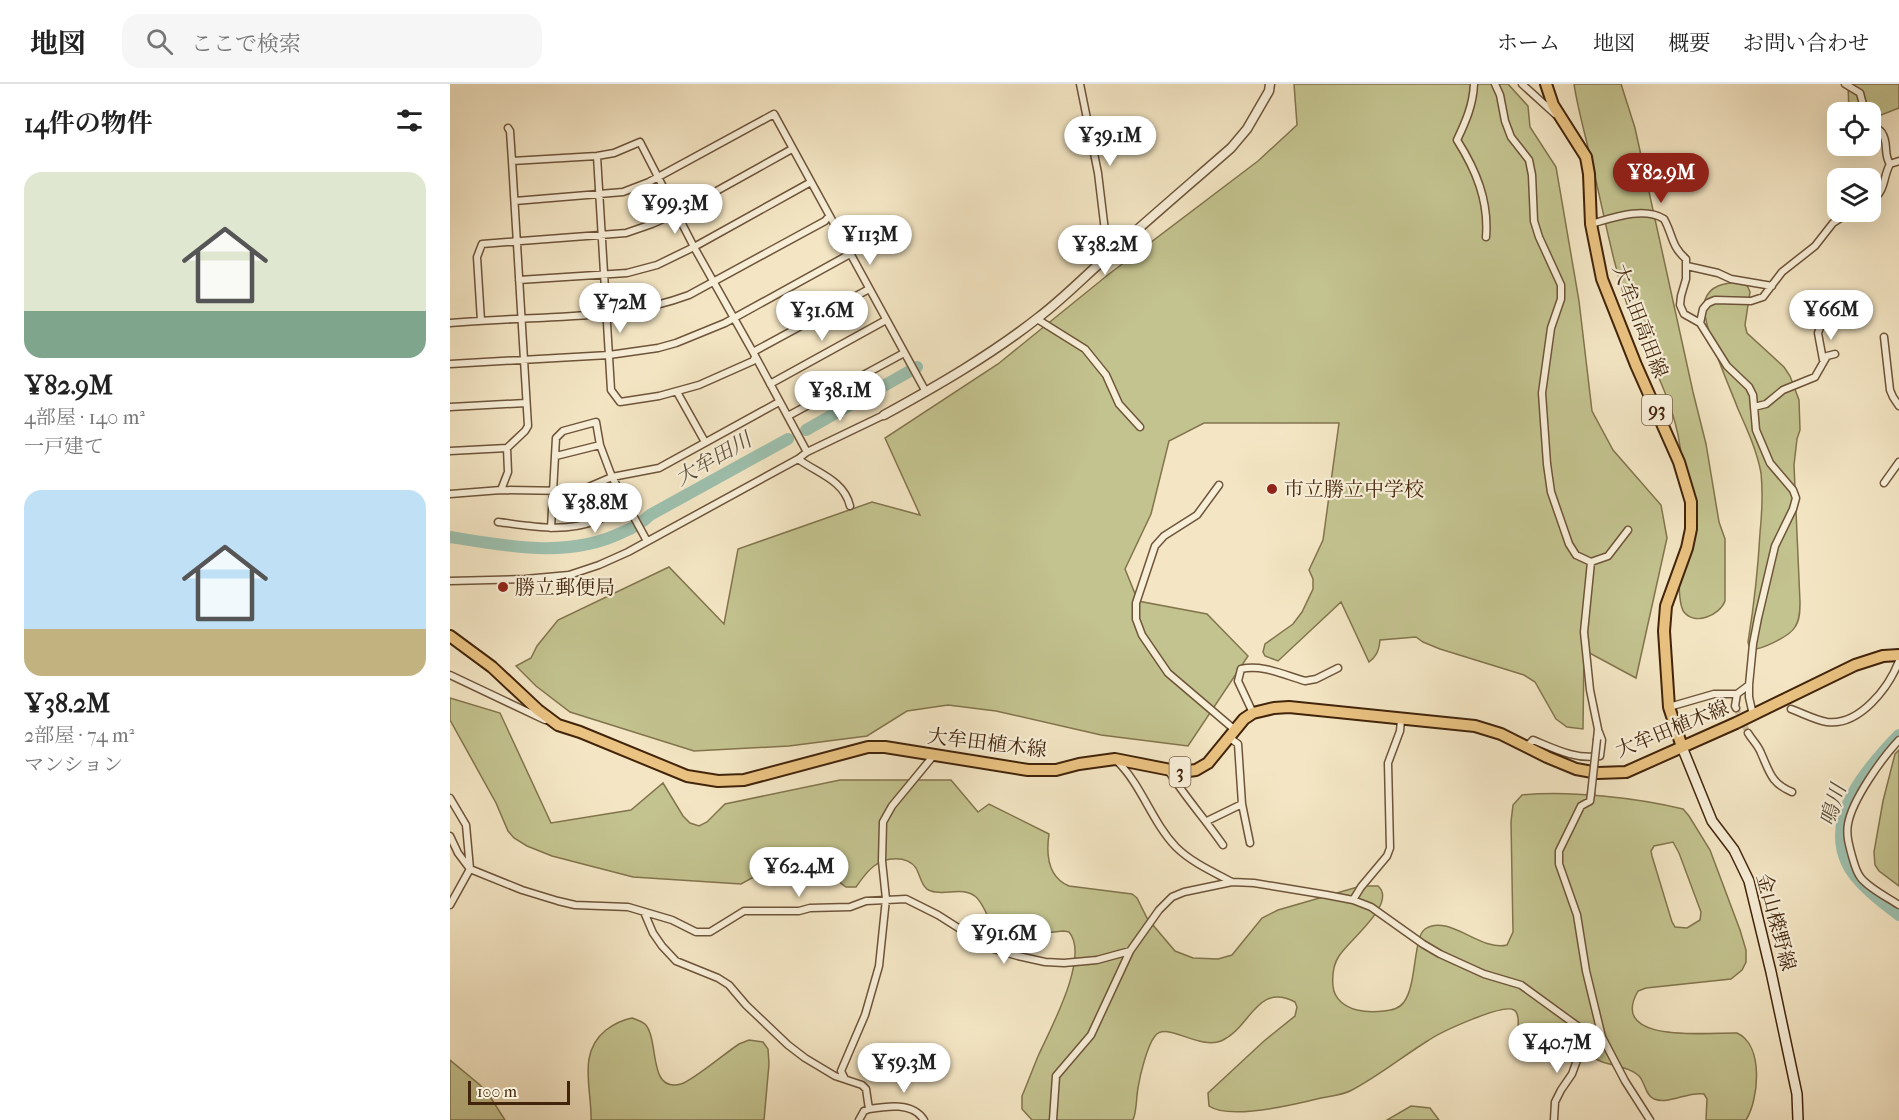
<!DOCTYPE html>
<html lang="ja">
<head>
<meta charset="utf-8">
<style>
	body { margin:0; font-family:"IM FELL French Canon","Noto Serif JP",serif; background:#f6f6f6; color:#222; height:100vh; display:flex; flex-direction:column; font-size:22px; white-space:nowrap }
	* { box-sizing:border-box; margin:0 }
	p { font-size:20px; color:#767676 }
	.icon { flex:none; width:33px; height:33px; fill:none; stroke:currentColor; stroke-width:2; stroke-linecap:round; stroke-linejoin:round }
	.map { position:relative; flex:1; overflow:hidden }
	.side { display:flex; flex-direction:column; background:#fff; width:450px }
	.side>* { flex:none }
	.tools { position:absolute; left:1377px; top:18px; display:grid; gap:12px }
	.tools a { display:grid; place-items:center; width:54px; height:54px; border-radius:12px; background:#fff; box-shadow:0 6px 24px #0002; font-size:30px }
	.scale { position:absolute; left:18px; bottom:15px; width:102px; box-sizing:border-box; padding-left:6px; border:3px solid #42240b; border-top:0; font-size:16px; line-height:21px; white-space:nowrap; color:#42240b; -webkit-text-stroke:4px #f8efd9; paint-order:stroke }
	.price { position:absolute; translate:-50% -51px; padding:0 14px; border-radius:21px; background:#fff; color:#222; font-size:20px; line-height:39px; filter:drop-shadow(0 2px 3px #0008) }
	.price::after { content:''; position:absolute; left:50%; top:36px; width:18px; height:14px; margin-left:-9px; background:inherit; clip-path:polygon(0 0,100% 0,50% 100%) }
	.price.active { background:#8f2418; color:#fff }
	ul { padding:0; list-style:none }
	li { display:grid; align-content:center; gap:12px; height:318px; padding:0 24px }
	li span { display:grid; place-items:center; height:186px; border-radius:18px; color:#555 }
	li>.icon { margin-inline-start:auto }
	span .icon { width:108px; height:108px; fill:#fffc; stroke-width:1 }
	li b { font-size:26px }
	h2 { display:flex; justify-content:space-between; align-items:center; height:72px; padding:0 24px; font-size:26px }
	header { display:flex; align-items:center; gap:36px; box-sizing:border-box; height:84px; padding:0 30px; background:#fff; border-bottom:2px solid #e0e0e0 }
	header strong { font-size:28px }
	nav { display:flex; gap:33px; margin-inline-start:auto; font-size:21px }
	.search { width:420px; height:54px; background:#f6f6f6; display:flex; align-items:center; gap:15px; box-sizing:border-box; padding:0 21px; border-radius:18px; color:#767676; font-size:22px }
	main { display:flex; flex:1; min-height:0 }
	.map>svg:first-child { display:block }
	.green { fill:#c3c38f; stroke:#82744d; stroke-width:1.5; fill-rule:evenodd }
	.lines { fill:none; stroke-linecap:round; stroke-linejoin:round }
	.river { stroke:#9dc0ae; stroke-width:12 }
	.minor-tunnel { stroke:#d0bf9f; stroke-width:6; stroke-dasharray:6 3; stroke-linecap:butt }
	.minor-casing { stroke:#6e5439; stroke-width:9 }
	.tertiary-casing { stroke:#6e5439; stroke-width:11 }
	.secondary-casing { stroke:#42240b; stroke-width:12 }
	.primary-casing { stroke:#42240b; stroke-width:14 }
	.minor { stroke:#f8efd9; stroke-width:6 }
	.tertiary { stroke:#f8efd9; stroke-width:8 }
	.secondary { stroke:#f8efd9; stroke-width:9 }
	.primary { stroke:#eac382; stroke-width:10 }
	.minor-bridge-casing { stroke:#6e5439; stroke-width:9; stroke-linecap:butt }
	.minor-bridge { stroke:#f8efd9; stroke-width:6 }
	.poi-dot { fill:#8f2418; stroke:#f8efd9; stroke-width:2 }
	.labels { text-anchor:middle; dominant-baseline:central; stroke-width:4.5; stroke-linejoin:round; paint-order:stroke }
	.shield { fill:#f8efd9; stroke:#796149; stroke-width:1.5 }
	.shield-label { font-size:18px; font-weight:bold; fill:#42240b }
	.street-label { font-size:20px; fill:#42240b; stroke:#f8efd9 }
	.poi-label { font-size:20px; fill:#42240b; stroke:#f8efd9; text-anchor:start }
	.water-label { font-size:21px; font-style:italic; fill:#5d533c; stroke:#f8efd9 }
</style>
</head>
<body>
<header>
<strong>地図</strong>
<div class="search"><svg class="icon" aria-label="search" viewBox="0 0 24 24"><circle cx="10" cy="10" r="6"/><path d="M15 15l6 6"/></svg>ここで検索</div>
<nav><a>ホーム</a><a>地図</a><a>概要</a><a>お問い合わせ</a></nav>
</header>
<main>
<section class="side">
<h2>14件の物件<svg class="icon" aria-label="filters" viewBox="0 0 24 24"><path d="M4 7h16M4 17h16"/><circle cx="9" cy="7" r="2"/><circle cx="15" cy="17" r="2"/></svg></h2>
<ul>
<li><span style="background:linear-gradient(#dfe7d0 75%,#7fa58c 0)"><svg class="icon" aria-label="home" viewBox="0 0 24 24"><path d="M3 11l9-7 9 7M6 9v11h12V9"/></svg></span><div><b>¥82.9M</b><p>4部屋 · 140 m²</p><p>一戸建て</p></div></li>
<li><span style="background:linear-gradient(#bfe0f5 75%,#c2b280 0)"><svg class="icon" aria-label="home" viewBox="0 0 24 24"><path d="M3 11l9-7 9 7M6 9v11h12V9"/></svg></span><div><b>¥38.2M</b><p>2部屋 · 74 m²</p><p>マンション</p></div></li>
</ul>
</section>
<div class="map">
<svg width="1449" height="1036" viewBox="0 0 1449 1036">
	<rect width="100%" height="100%" fill="#f4e6c4"/>
	<filter id="stains"><feTurbulence type="fractalNoise" baseFrequency=".00333" numOctaves="4"/><feColorMatrix values="0 0 0 0 .2 0 0 0 0 .09 0 0 0 0 .02 0 0 0 .5 -.17"/></filter>
	<radialGradient id="worn" r=".72"><stop offset=".6" stop-color="#630" stop-opacity="0"/><stop offset="1" stop-color="#630" stop-opacity=".3"/></radialGradient>
	<path class="green" d="M844,0H1058L1078,22L1080,43L1106,83L1129,217L1142,327L1163,366L1211,421L1217,454L1186,594L1134,566L1133,645L1117,643L1106,635L1085,598L1074,591L990,565L973,558L966,553L930,556C929,566 927,572 919,578L891,518L828,577L815,572L813,568L815,560L843,540L852,528L863,505V495L859,486L873,456L889,339H754L719,357L701,430L675,485L688,517L757,530L798,572L738,662L651,651L546,627L498,621L457,627L417,652L339,662L244,667L120,628L86,602L66,582L81,574L87,562L108,536L219,483L274,540L288,465L422,418L470,431L435,354L548,280L659,190L808,77L847,41Z
		M1124,0H1171L1185,44L1243,308L1256,360L1269,438L1275,455V517C1270,531 1245,542 1234,528C1227,519 1229,478 1231,466C1232,458 1236,451 1236,444C1236,417 1234,388 1230,362C1223,313 1196,271 1179,226C1162,178 1154,129 1142,80C1136,53 1128,27 1124,0Z
		M1398,0H1449V24L1421,35L1420,28H1399Z
		M1289,198C1295,199 1298,201 1300,208L1295,241L1297,249L1334,283L1340,292L1349,316L1350,346L1347,355L1344,381L1350,518C1350,526 1350,536 1345,543C1340,552 1316,563 1306,565L1299,562L1298,558C1304,521 1308,486 1310,449C1312,429 1313,409 1311,389C1307,367 1297,345 1288,325C1280,303 1249,236 1255,216C1260,201 1275,199 1289,198Z
		M0,614L50,629L101,739L181,726L213,699L233,732L240,739L249,742L257,738L275,720L390,696H501L528,728L539,720L599,750C596,770 598,793 619,802L682,810L687,814L697,834L725,867L743,874L768,875L782,871L812,834L828,826L911,802H928C948,819 898,857 889,872C883,881 882,891 883,902C884,915 895,923 907,926C915,928 926,928 934,927C942,926 949,925 954,918C964,905 964,873 969,856C970,852 971,848 975,845C998,829 1031,868 1057,861L1063,848L1061,738L1063,721L1072,711C1118,706 1188,714 1233,725L1239,732L1260,766L1290,846L1296,866V878L1292,886L1281,895L1196,904L1188,907C1157,961 1260,948 1287,949C1314,961 1309,1015 1296,1036H1256L1257,1015L1254,1010C1238,1007 1219,1021 1204,1015C1195,1011 1195,998 1189,992C1180,983 1162,982 1150,977C1138,972 1129,958 1118,950C1110,951 1083,971 1071,975L1065,970C1065,960 1073,931 1064,926C1053,919 991,948 979,956C953,972 929,992 902,1006C893,1011 881,1012 871,1014C847,1020 779,1036 759,1022L758,1009L814,957L845,932L847,923L845,918C806,898 801,944 771,957C749,966 716,937 705,952C697,962 690,991 688,1004C686,1015 687,1026 683,1036H582L572,1025V1012C578,998 583,984 589,970C601,944 640,872 619,848L614,847C595,848 571,855 554,849C538,844 537,823 526,813C513,802 495,812 481,807C472,805 470,791 466,784C457,771 435,773 424,782C417,787 411,796 406,803H396L370,784L351,780L330,781L311,789L291,800L183,793L102,772L77,762L64,754L58,747L46,719L0,636ZM1223,758L1229,769L1251,828L1250,836L1237,844L1225,843L1222,838L1202,772L1201,767L1204,762Z
		M1449,666V802L1429,787L1425,781L1424,768L1433,717L1445,670Z
		M182,934C187,936 191,937 195,940C210,956 197,1009 231,1000C241,998 278,967 289,960L299,956L313,958L318,965L319,980L314,1036H141C142,1005 127,969 156,946C164,940 172,936 182,934Z
		M0,976L30,1001L39,1011L55,1036H0Z
		M961,1022L980,1024L989,1036H937Z"/>
	<g class="lines">
		<path class="river" d="M356,346L467,283
			M0,453C58,462 118,475 173,448C183,444 192,439 200,431L338,355
			M1449,651C1418,683 1375,731 1397,779C1405,798 1433,819 1449,831"/>
		<path class="minor-tunnel" d="M1286,624L1298,649"/>
		<defs>
			<path id="minor" d="M630,0L648,89L658,172
				M1024,0C1023,21 1016,37 1007,56C1026,86 1039,117 1036,153
				M1045,0L1050,11L1055,37L1061,53L1079,76L1082,91L1084,137L1089,153L1111,201V215L1101,244L1092,309L1097,380L1101,408L1119,460L1126,471L1141,478L1158,472L1178,446
				M1072,0L1105,30
				M1395,0L1410,9L1415,28
				M1420,39C1424,43 1430,45 1432,49C1439,59 1433,70 1440,80
				M58,44L60,47L62,77
				M147,72L161,306L170,318L209,312L249,301L303,277L305,273
				M1440,80L1449,77
				M65,117L173,108L199,98L324,30L476,308
				M1420,118C1437,106 1432,95 1440,80
				M1141,140C1162,134 1194,122 1214,135C1223,151 1221,162 1236,175V195L1231,212L1230,221L1234,230L1250,239L1277,282L1299,303L1303,311L1306,346L1320,379L1343,406L1346,414L1343,425L1325,462L1308,534L1303,560L1299,601V613L1303,631
				M1237,182L1268,189L1281,195L1322,202
				M69,196L177,189L207,181L244,163L361,98
				M587,235L635,265L656,291L669,320L690,343
				M31,237L27,173L32,160L176,149L202,140L227,129L342,65
				M0,239C29,237 59,235 88,234C141,231 188,230 239,211L375,137L379,132
				M1250,239L1253,225L1258,219L1265,216L1301,217L1313,213L1332,188L1365,162L1383,139L1400,128
				M1434,253L1440,306L1443,313L1449,322
				M1373,276L1368,249L1374,233
				M0,280L159,271L208,264L226,259L275,239L400,170
				M320,300L436,236
				M227,308L255,358
				M0,323L76,319
				M1304,323L1316,320L1333,306L1365,293L1377,272L1385,270
				M338,332L454,269
				M0,367L57,364L75,347L78,342L62,77L147,72L164,69L190,58L244,163L303,268
				M357,368L303,268L419,205
				M106,372L150,361
				M348,375C367,389 394,396 400,422
				M1434,399L1449,378
				M769,401L747,431L714,452L705,462L686,519V535L692,551L718,589L785,646
				M51,406L58,388L57,364
				M0,410L51,406L119,407L134,405L162,393L209,384L329,318
				M48,438C80,442 114,449 145,437C157,433 168,427 179,422
				M101,444L106,354L113,347L146,338L150,361L162,393L197,457
				M1141,478L1134,548L1140,606L1148,645L1147,655
				M0,497L75,495L119,491L149,481L178,468L348,375L357,368L434,331
				M0,591L95,636
				M1219,623L1264,610H1287
				M1286,624L1285,622L1287,610L1299,601
				M1341,625C1352,629 1365,636 1377,638C1410,642 1439,603 1449,577
				M803,629L788,597L791,585C812,580 834,591 855,597L866,595L888,584
				M1298,649C1302,656 1308,661 1311,669C1320,689 1321,699 1342,708
				M780,654L788,660L792,720L800,759
				M1449,656C1432,674 1402,716 1398,740C1396,751 1399,761 1402,772C1404,779 1406,788 1411,794C1420,805 1437,813 1449,821
				M1077,662L1083,656C1105,665 1126,676 1150,672L1152,656L1149,648
				M668,678C692,702 702,738 726,763C741,778 763,788 782,798
				M718,686C735,713 755,735 773,761
				M1141,710L1140,717L1131,722L1109,767V780L1127,831L1136,887L1152,953L1175,997L1200,1036
				M0,714L16,741L20,785L72,806L108,817L125,821L178,823L222,836L246,848H260L294,827H349L360,824L400,823L416,817L456,815L488,831L540,864L568,872L595,878L614,879L647,876L680,867
				M757,737L792,720
				M0,752L8,769L20,785L0,821
				M903,816L911,803L937,772L940,764L938,679L950,647L951,636
				M194,828L203,849L212,862L226,877L268,894L279,901L296,921L338,961L355,974L385,992L412,1001L416,1005L419,1025
				M395,995L391,987L415,931L429,882L436,815L432,777L433,738L442,722L484,671
				M409,1036L414,1027L419,1025C437,1022 463,1018 474,1036
				M603,1036L606,992L641,951L680,867L709,826L722,813L734,808L782,798L804,799L877,811L903,816L921,823L973,860L990,870L1034,890L1071,901L1137,949L1152,953
				M1104,1036L1105,1018L1111,1006L1122,990L1137,949"/>
			<path id="tertiary" d="M434,331C487,302 541,271 589,233C614,214 636,191 660,170C700,134 741,99 781,64L797,45L819,7L820,0"/>
			<path id="secondary" d="M1232,663L1262,737L1284,766L1299,797L1321,888L1347,1010L1348,1036"/>
			<path id="primary" d="M1096,0L1103,21L1136,73L1139,90L1141,140L1152,195L1186,281L1229,378L1241,418V445L1237,464L1216,522L1214,547L1219,623L1232,663
				M0,552L42,583L88,626L108,641L130,648L237,692L268,697L294,696L418,663H435L578,686H606L629,680L665,675L731,688L746,686L758,679L794,635L803,629L824,624L839,623L1025,642L1051,650L1097,673L1126,685L1148,689L1176,688L1286,639L1405,581L1433,572L1449,571"/>
		</defs>
		<use href="#minor" class="minor-casing"/>
		<use href="#tertiary" class="tertiary-casing"/>
		<use href="#secondary" class="secondary-casing"/>
		<use href="#primary" class="primary-casing"/>
		<use href="#minor" class="minor"/>
		<use href="#tertiary" class="tertiary"/>
		<use href="#secondary" class="secondary"/>
		<use href="#primary" class="primary"/>
		<defs>
			<path id="minor-bridge" d="M1141,710L1147,655"/>
		</defs>
		<use href="#minor-bridge" class="minor-bridge-casing"/>
		<use href="#minor-bridge" class="minor-bridge"/>
	</g>
	<g class="poi-dot">
		<circle cx="822" cy="405" r="6"/>
		<circle cx="53" cy="503" r="6"/>
	</g>
	<g class="labels">
		<g class="shield">
			<rect x="1192" y="311" width="30" height="30" rx="4.5"/>
			<rect x="719.5" y="673" width="21" height="30" rx="4.5"/>
		</g>
		<g class="shield-label">
			<text x="1207" y="326">93</text>
			<text x="730" y="688">3</text>
		</g>
		<g class="street-label">
			<text transform="translate(1190 237) rotate(69)">大牟田高田線</text>
			<text transform="translate(1222 645) rotate(-22)">大牟田植木線</text>
			<text transform="translate(537 659) rotate(7)">大牟田植木線</text>
			<text transform="translate(1326 838) rotate(75)">金山檪野線</text>
		</g>
		<g class="poi-label">
			<text x="834" y="405">市立勝立中学校</text>
			<text x="65" y="503">勝立郵便局</text>
		</g>
		<g class="water-label">
			<text transform="translate(263 375) rotate(-30)">大牟田川</text>
			<text transform="translate(1383 721) rotate(-73)">鳴川</text>
		</g>
	</g>
	<rect width="100%" height="100%" filter="url(#stains)"/>
	<rect width="100%" height="100%" fill="url(#worn)"/>
</svg>
<div class="tools">
<a><svg class="icon" aria-label="locate" viewBox="0 0 24 24"><circle cx="12" cy="12" r="6"/><path d="M12 2v4M12 18v4M2 12h4M18 12h4"/></svg></a>
<a><svg class="icon" aria-label="layers" viewBox="0 0 24 24"><path d="M12 4l9 5-9 5-9-5zM3 14l9 5 9-5"/></svg></a>
</div>
<div class="scale">100 m</div>
<b class="price" style="left:660px;top:83px">¥39.1M</b>
<b class="price active" style="left:1211px;top:120px">¥82.9M</b>
<b class="price" style="left:225px;top:151px">¥99.3M</b>
<b class="price" style="left:420px;top:182px">¥113M</b>
<b class="price" style="left:655px;top:192px">¥38.2M</b>
<b class="price" style="left:170px;top:250px">¥72M</b>
<b class="price" style="left:1381px;top:257px">¥66M</b>
<b class="price" style="left:372px;top:258px">¥31.6M</b>
<b class="price" style="left:390px;top:338px">¥38.1M</b>
<b class="price" style="left:145px;top:450px">¥38.8M</b>
<b class="price" style="left:349px;top:814px">¥62.4M</b>
<b class="price" style="left:554px;top:881px">¥91.6M</b>
<b class="price" style="left:1107px;top:990px">¥40.7M</b>
<b class="price" style="left:454px;top:1010px">¥59.3M</b>
</div>
</main>
</body>
</html>
